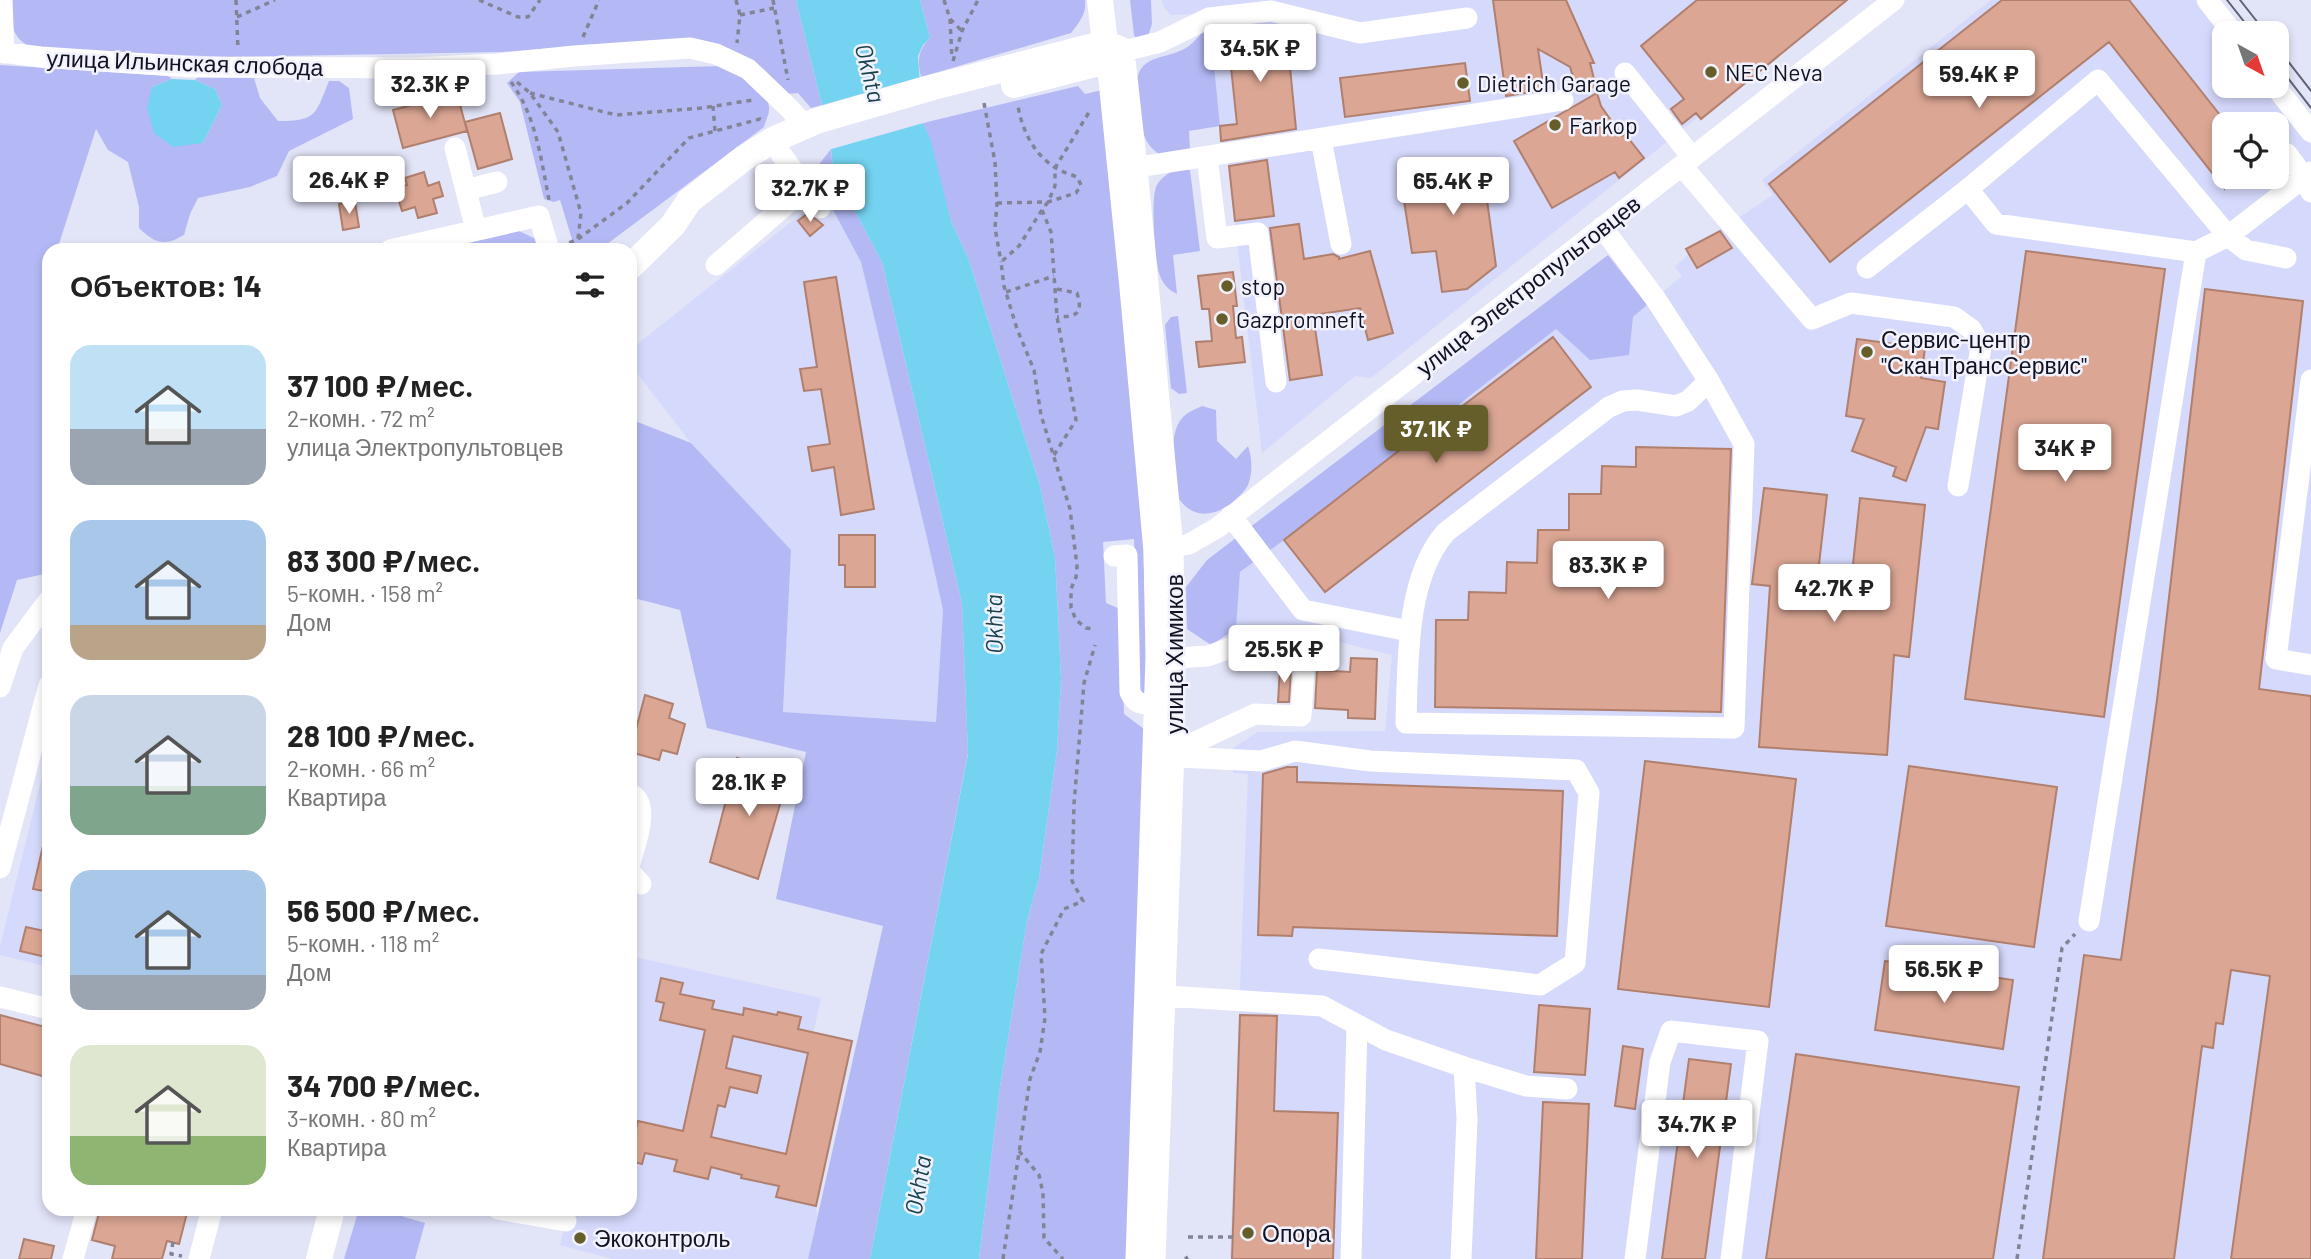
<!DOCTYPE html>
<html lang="ru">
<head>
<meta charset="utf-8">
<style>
	body { margin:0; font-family:Barlow,sans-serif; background:#f6f6f6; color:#222; height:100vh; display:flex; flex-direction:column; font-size:26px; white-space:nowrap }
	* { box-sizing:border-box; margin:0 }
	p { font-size:23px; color:#767676 }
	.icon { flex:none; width:38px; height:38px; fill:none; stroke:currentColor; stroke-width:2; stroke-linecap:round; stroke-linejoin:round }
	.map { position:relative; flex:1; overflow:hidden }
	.drawer { position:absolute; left:42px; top:243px; width:595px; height:973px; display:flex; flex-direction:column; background:#fff; border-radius:21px; box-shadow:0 4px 10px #0003 }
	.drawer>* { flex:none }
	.needle { width:46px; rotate:140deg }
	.controls { position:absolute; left:2212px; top:21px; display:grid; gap:14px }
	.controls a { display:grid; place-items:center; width:77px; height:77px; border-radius:14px; background:#fff; box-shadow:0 4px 10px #0003; font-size:35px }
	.price { position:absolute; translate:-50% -60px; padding:0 16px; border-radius:7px; background:#fff; color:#222; font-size:23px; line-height:46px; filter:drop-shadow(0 2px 4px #0008) }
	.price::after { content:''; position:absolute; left:50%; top:42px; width:21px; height:16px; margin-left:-10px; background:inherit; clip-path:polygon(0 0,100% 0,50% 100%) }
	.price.current { background:#655d2a; color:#fff }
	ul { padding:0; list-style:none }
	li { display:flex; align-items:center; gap:21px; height:175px; padding:0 28px }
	li span { display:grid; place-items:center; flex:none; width:196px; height:140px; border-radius:21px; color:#555 }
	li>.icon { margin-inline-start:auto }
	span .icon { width:84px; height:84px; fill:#fffc; stroke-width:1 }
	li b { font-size:30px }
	h2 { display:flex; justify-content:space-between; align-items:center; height:84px; padding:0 28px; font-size:30px }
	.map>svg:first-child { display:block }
	.built { fill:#d5d9fb; fill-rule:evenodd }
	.green { fill:#b4b9f5 }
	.water { fill:#74d3f0 }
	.pier { fill:#e2e4f8 }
	.building { fill:#dba694; stroke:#b17f6d; stroke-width:2; fill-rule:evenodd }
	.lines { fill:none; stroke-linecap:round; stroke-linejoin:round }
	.path { stroke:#828496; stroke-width:3.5; stroke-dasharray:5 5; stroke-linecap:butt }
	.minor { stroke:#fff; stroke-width:21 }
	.major { stroke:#fff; stroke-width:26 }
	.tram { stroke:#606274; stroke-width:2 }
	.poi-dot { fill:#655d2a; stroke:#f1f2fc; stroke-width:2.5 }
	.labels { text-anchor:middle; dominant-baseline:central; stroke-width:5; stroke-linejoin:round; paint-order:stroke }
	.street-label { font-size:23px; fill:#101122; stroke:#f1f2fc }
	.poi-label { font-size:23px; fill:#101122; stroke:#f1f2fc; text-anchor:start }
	.water-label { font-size:24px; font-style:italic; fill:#17424e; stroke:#f1f2fc }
</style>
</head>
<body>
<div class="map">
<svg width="2311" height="1259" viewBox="0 0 2311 1259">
	<rect width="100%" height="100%" fill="#e2e4f8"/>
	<path class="built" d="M1162,0H1847L1701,119L1698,117L1371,378L1355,376L1262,453L1228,165L1222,144L1220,126L1209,18L1208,13L1171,15L1163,6Z
		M1991,0H2202L2224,33V86H2266L2311,145V1259H1230L1248,774L1233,773V748L1258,732L1385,731L1392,655L1283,628L1236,629L1240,572L1284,540L1556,329L1590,360L1633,317L1682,276L1675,267L1700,243L1773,195L1762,180ZM2224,124H2277V177H2224Z
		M825,195L861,262L927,538L943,611L936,722L783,712L791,550L691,443L630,364V350Z
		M49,748V967L0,955V946Z
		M630,956L821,998L777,1197L816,1206L817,1217L808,1259H613L560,1245L569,1209H630Z"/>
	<path class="green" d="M10,0H796L822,105L811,108L798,93L787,94C755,63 732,42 686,38L501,52L229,57L35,49C8,37 14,26 10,0Z
		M920,0H1085C1087,13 1079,23 1071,33L921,77C917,60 918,50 930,38Z
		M1130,0H1151L1152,24L1148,36L1136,38L1134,35Z
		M1210,25L1220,126L1189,131L1190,151L1159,154C1144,143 1143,134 1141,117C1138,99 1129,72 1150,61C1160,56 1174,55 1186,48C1195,43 1201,32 1210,25Z
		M0,65L168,76L172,79L152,87L203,143L222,105L215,89L195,80L198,77L254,78L260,98L278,121C317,121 315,115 329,81H339L349,88L353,119L289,151L277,176L250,187L198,198L190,214L184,235C165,246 155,244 139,228V207L128,162L108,150L96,129L57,250H49V573L17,580L0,633Z
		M720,66C738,72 770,86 769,110C769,115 765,122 764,127L599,250H577L574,246L560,200L554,202L544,199L520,102L507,83L519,72Z
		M1078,86L1085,94L1102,90L1143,538L1148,696L1143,695L1139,687L1134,539L1103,542L1106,603L1120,609L1124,714L1144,729L1127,1259H979L999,1093L1027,921L1039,878L1057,750L1061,679L1058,614L1055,558L1040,486L969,260L951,221L923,123Z
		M831,149L833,170L882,262L962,603L968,753L870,1259H808L883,926L776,899L806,752L707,728L680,610L630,597V419L691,443L791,550L783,712L936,722L943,610L927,538L861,262L825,195L818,178L820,163Z
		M1174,170H1190L1200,251L1173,255L1177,294C1168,290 1162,283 1159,273C1155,259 1150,196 1157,185C1161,178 1167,174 1174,170Z
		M519,231L536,239L539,247L525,250H433Z
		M1608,255L1647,305L1633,317L1629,355L1590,360L1556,329L1284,540L1240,572L1236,629L1211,645L1187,629L1186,587L1207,560Z
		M1178,316L1187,393L1179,394L1171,388L1165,325L1171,317Z
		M1202,406L1216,410L1217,441L1236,459L1248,446C1252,458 1253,473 1248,485C1245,491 1238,497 1233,502C1215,516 1194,520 1179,499C1177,475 1165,437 1183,417C1188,412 1196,409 1202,406Z
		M359,1209H391V1213L425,1223L415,1259H344Z"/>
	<path class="water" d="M796,0H920L930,38L923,45L918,56L923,123L931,141L951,221L969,260L1040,486L1055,558L1058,614L1061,679L1057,750L1039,878L1027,921L999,1093L979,1259H870L968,754L962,603L882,262L833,170L831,149L822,105Z
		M172,79L195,80L215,89L222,105L203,143L173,147L154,133L147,108L152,87Z"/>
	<path class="pier" d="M924,76L927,122L828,150L819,106Z"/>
	<path class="building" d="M1493,0H1566L1594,63H1590L1596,87L1577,90L1570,67L1538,49L1544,90L1506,96Z
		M1697,0H1847L1701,119L1696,113L1682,124L1671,109L1684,99L1641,46Z
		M2002,0H2129L2224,120V188L2109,42L1830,262L1769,184Z
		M1267,25L1268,39L1287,37L1296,129L1221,141L1220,126L1237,124L1227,29Z
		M1465,63L1470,101L1345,117L1340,78Z
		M457,93L467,131L403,148L393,110Z
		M1597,93L1601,106L1622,136L1625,134L1644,158L1619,178L1615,172L1552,208L1514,141Z
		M500,113L512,159L478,169L465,122Z
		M1482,158L1483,165L1502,162L1506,191L1486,193L1496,266L1467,289L1442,292L1436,251L1412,253L1399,168Z
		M1267,160L1274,216L1235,221L1229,166Z
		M424,172L428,186L439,182L443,196L433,199L437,213L418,218L415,207L402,211L395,188L407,185L405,178Z
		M355,202L359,227L343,230L339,204Z
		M808,213L823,225L810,236L798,221Z
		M1299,224L1304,259L1333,254L1339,257V259L1370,251L1393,333L1368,340L1360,308L1313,315L1322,375L1290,380L1270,228Z
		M1720,231L1732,248L1697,268L1686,249Z
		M2026,251L2165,269L2104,717L1965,699Z
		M1233,272L1237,306H1233L1236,338L1242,337L1245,362L1199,367L1196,342L1212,341L1209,309H1202L1198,276Z
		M836,277L874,509L841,515L834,467L812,471L808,447L830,444L821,389L804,391L800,369L817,367L804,282Z
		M2205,289L2303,301L2259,689L2311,696V1259H2231L2270,976L2231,970L2223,1024L2216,1023L2213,1048L2202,1046L2174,1259H2043L2084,955L2121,960L2157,700Z
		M1553,337L1591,387L1325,592L1284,540L1450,411L1452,414Z
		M1857,339L1925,348L1921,378L1945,382L1938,429L1926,427L1906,481L1893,476L1896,467L1852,451L1864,419L1846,416Z
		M1636,447L1731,449L1721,712L1435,707L1436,620H1468L1469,592L1506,593L1507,562L1537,563L1538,530H1569V494H1601L1602,466L1636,467Z
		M1764,488L1827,495L1815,599L1849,602L1860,498L1925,505L1909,657L1894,655L1887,755L1759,747L1770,586L1752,584Z
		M839,535H875V587H845V565H839Z
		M1351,658L1377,659L1375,719L1348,718V710L1315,708L1317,670L1350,672Z
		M1280,668L1291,669L1289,702H1278Z
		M645,695L673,704L669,718L685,724L677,754L662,750L659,760L630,752Z
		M737,758L789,774L758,879L710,862Z
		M1645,761L1796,779L1769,1007L1618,989Z
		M1909,766L2057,787L2034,947L1886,926Z
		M1287,767H1297V782L1563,791L1557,936L1293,927L1292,936L1258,935L1263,774Z
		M43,846H49V892L33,889Z
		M26,927L49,932L46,957L20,951Z
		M1885,961L2013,980L2003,1049L1875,1030Z
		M661,978L683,983L680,994L714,1001L712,1009L743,1015L744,1008L777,1015L778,1012L801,1017L798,1029L852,1041L816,1206L776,1197L779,1186L741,1178L742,1175L711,1167L708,1179L674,1171L677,1160L645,1153L642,1164L630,1161V1137L634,1138L638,1121L683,1131L705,1030L660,1020L664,1003L656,1001ZM733,1036L808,1053L786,1154L711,1137L718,1105L725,1107L730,1087L757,1093L761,1076L726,1068Z
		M1539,1005L1590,1009L1585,1075L1534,1072Z
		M0,1015L49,1028V1078L0,1064Z
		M1240,1015L1277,1016L1274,1111L1338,1113L1333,1259H1232Z
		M1623,1046L1643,1049L1635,1109L1615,1106Z
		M1796,1054L2019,1087L1993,1259H1766Z
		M1689,1059L1731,1064L1705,1259H1662Z
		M1543,1102L1589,1104L1582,1259H1536Z
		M100,1209H188L179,1244L167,1241L162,1259H112L115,1246L92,1240Z
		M24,1239L54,1246L51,1259H19Z"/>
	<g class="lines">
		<path class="path" d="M236,0L238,50
			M479,0L518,17H528L540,0
			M736,0L740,15L737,43
			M773,0L788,80
			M944,0L950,19L962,31
			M740,15L774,8
			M237,17L275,0
			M950,19L952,59
			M583,37L599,0
			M953,61L962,31L978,0
			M511,82C536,116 541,159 549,200
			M517,82L530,93L558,132L581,213L578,239L567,244
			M530,93L616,115L702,108L753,100
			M984,103L995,162L997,203L995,228L1001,262
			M713,106L715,131
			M997,203L1048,202L1076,193L1081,185L1077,177C1070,174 1062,172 1056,168C1034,155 1022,130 1018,106
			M1042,210L1019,246L1001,262L1004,286L1017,329L1034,370L1041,415L1070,509L1077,566L1076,577L1071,589V608L1076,620L1086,628L1094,629
			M578,239L627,203L689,138L760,119L764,121
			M1057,289L1077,293C1083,313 1078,317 1057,317
			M1006,292L1054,276
			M1054,455L1076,420L1057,317L1051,232L1042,210L1048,202L1055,186V168L1091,109
			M1019,1151L1039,1175L1043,1193L1044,1238L1063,1259
			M1188,1237H1233
			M173,1242L171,1254L182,1256
			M1003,1259L1030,1079L1040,1052L1045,1018L1041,954L1064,909L1083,901L1072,881L1074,804L1084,683L1095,645
			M1185,1259L1188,1257
			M2017,1259L2062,948L2075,934"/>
		<path class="minor" d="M2,0L4,53
			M2207,0L2233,33
			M0,52L41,57L193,67L413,68L497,64L574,56L690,48L716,54L748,69L789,108L797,117L801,127
			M1107,61L1130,288L1154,551L1156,657L1136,1259
			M1625,73L1692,157
			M2275,86L2311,132
			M1321,139L1341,244
			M455,148L476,230
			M781,154L820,208
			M2287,154L2304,177L2311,192
			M1207,157L1217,238L1258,233L1276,382
			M1682,166L1812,319L1851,303L1954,317L1971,329L1981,347L1958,486
			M1126,169L1563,100
			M1968,189L1996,224L2196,252L2228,236L2311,172
			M466,190L497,182
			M1602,227L1655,298L1709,381L1688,401L1676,406L1637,400L1623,401L1609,407L1446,532C1405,578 1408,664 1406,723L1734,728L1744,444L1709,381
			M390,250L539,216L549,250
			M716,265L804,189
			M1867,268L1968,189L2098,80L2228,236L2246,250L2286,258
			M2311,380L2276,659L2311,665
			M1231,516L1303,610L1409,631
			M1159,550L1189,544L1217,528L1894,0
			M1114,556L1127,555L1130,692C1136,705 1141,704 1154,704
			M0,687L13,648L49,600
			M1174,752L1255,714L1301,716L1305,650L1252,640L1208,656L1175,658
			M1159,756L1261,761L1295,751L1370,761L1576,770L1589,793L1575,963L1540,985L1319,959
			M630,794C652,803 634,847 630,864
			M0,868L49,685
			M630,872L641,884
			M2089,921L2196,252
			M1152,995L1322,1006L1386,1040L1464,1067L1526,1086L1567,1089
			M0,997L49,1009
			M498,1209L566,1221
			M73,1259L87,1209
			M199,1259L212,1209
			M1155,1259L1174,752L1175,658L1173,547L1137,168L1124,51L1160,42L1209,18L1271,11L1360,33L1467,18
			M1351,1259L1357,1025
			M1461,1259L1467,1119L1464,1067
			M1635,1259L1660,1062L1671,1031L1758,1041L1731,1259"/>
		<path class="major" d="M1100,0L1107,60
			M1014,85L1107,61L1124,51
			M630,267L673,225L689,201L744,158L773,140L816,121L930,88L1105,43L1124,51
			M319,1259L332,1209"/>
		<path class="tram" d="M2227,0L2253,33
			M2240,0L2266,33
			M2277,47L2311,91
			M2277,64L2311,108"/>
	</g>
	<g class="poi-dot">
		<circle cx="1711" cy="72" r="7"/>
		<circle cx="1463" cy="83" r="7"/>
		<circle cx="1555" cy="125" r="7"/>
		<circle cx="1227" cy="286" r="7"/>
		<circle cx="1222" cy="319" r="7"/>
		<circle cx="1867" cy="352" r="7"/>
		<circle cx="1248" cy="1233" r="7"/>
		<circle cx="580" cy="1238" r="7"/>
	</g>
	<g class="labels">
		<g class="street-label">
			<text transform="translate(185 62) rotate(2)">улица Ильинская слобода</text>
			<text transform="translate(1528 285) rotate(-38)">улица Электропультовцев</text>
			<text transform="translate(1174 654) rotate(-90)">улица Химиков</text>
		</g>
		<g class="poi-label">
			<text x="1725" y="72">NEC Neva</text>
			<text x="1477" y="83">Dietrich Garage</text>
			<text x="1569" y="125">Farkop</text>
			<text x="1241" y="286">stop</text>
			<text x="1236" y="319">Gazpromneft</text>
			<text x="1881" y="339">Сервис-центр<tspan x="1881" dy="26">"СканТрансСервис"</tspan></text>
			<text x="1262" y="1233">Опора</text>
			<text x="594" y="1238">Экоконтроль</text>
		</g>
		<g class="water-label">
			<text transform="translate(871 73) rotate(76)">Okhta</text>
			<text transform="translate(993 624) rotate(-91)">Okhta</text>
			<text transform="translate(917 1185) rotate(-80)">Okhta</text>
		</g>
	</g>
</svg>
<div class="controls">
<a><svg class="needle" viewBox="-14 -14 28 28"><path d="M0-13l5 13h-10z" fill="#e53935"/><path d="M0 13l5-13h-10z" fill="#767676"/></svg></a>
<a><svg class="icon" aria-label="locate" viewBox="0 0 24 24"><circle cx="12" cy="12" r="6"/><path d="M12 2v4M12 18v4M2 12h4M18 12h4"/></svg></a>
</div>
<b class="price" style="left:1260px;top:84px">34.5K ₽</b>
<b class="price" style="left:1979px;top:110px">59.4K ₽</b>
<b class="price" style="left:430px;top:120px">32.3K ₽</b>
<b class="price" style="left:349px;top:216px">26.4K ₽</b>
<b class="price" style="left:1453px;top:217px">65.4K ₽</b>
<b class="price" style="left:810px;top:224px">32.7K ₽</b>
<b class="price current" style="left:1436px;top:465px">37.1K ₽</b>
<b class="price" style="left:2065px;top:484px">34K ₽</b>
<b class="price" style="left:1608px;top:601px">83.3K ₽</b>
<b class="price" style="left:1834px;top:624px">42.7K ₽</b>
<b class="price" style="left:1284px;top:685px">25.5K ₽</b>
<b class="price" style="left:749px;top:818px">28.1K ₽</b>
<b class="price" style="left:1944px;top:1005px">56.5K ₽</b>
<b class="price" style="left:1697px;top:1160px">34.7K ₽</b>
<section class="drawer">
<h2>Объектов: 14<svg class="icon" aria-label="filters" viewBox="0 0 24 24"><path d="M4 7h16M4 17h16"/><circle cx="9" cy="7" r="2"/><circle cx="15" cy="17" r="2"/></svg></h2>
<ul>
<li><span style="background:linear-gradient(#bfe0f5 60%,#9aa5b1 0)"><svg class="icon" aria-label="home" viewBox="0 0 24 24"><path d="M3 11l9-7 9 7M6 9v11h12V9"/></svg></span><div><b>37 100 ₽/мес.</b><p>2-комн. · 72 m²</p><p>улица Электропультовцев</p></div></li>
<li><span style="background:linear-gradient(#a9c7e8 75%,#b9a48a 0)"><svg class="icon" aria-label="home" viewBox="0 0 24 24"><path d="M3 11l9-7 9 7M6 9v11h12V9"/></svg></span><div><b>83 300 ₽/мес.</b><p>5-комн. · 158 m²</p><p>Дом</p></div></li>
<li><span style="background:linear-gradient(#c9d6e8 65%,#7fa58c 0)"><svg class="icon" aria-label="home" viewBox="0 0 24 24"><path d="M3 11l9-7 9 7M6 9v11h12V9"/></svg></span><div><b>28 100 ₽/мес.</b><p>2-комн. · 66 m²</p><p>Квартира</p></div></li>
<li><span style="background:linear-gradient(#a9c7e8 75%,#9aa5b1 0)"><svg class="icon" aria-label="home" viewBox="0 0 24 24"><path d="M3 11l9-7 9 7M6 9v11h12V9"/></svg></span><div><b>56 500 ₽/мес.</b><p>5-комн. · 118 m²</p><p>Дом</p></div></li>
<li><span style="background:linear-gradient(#dfe7d0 65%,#8fb573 0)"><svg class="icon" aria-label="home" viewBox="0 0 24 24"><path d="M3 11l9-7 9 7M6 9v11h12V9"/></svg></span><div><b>34 700 ₽/мес.</b><p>3-комн. · 80 m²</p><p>Квартира</p></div></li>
</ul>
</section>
</div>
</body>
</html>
